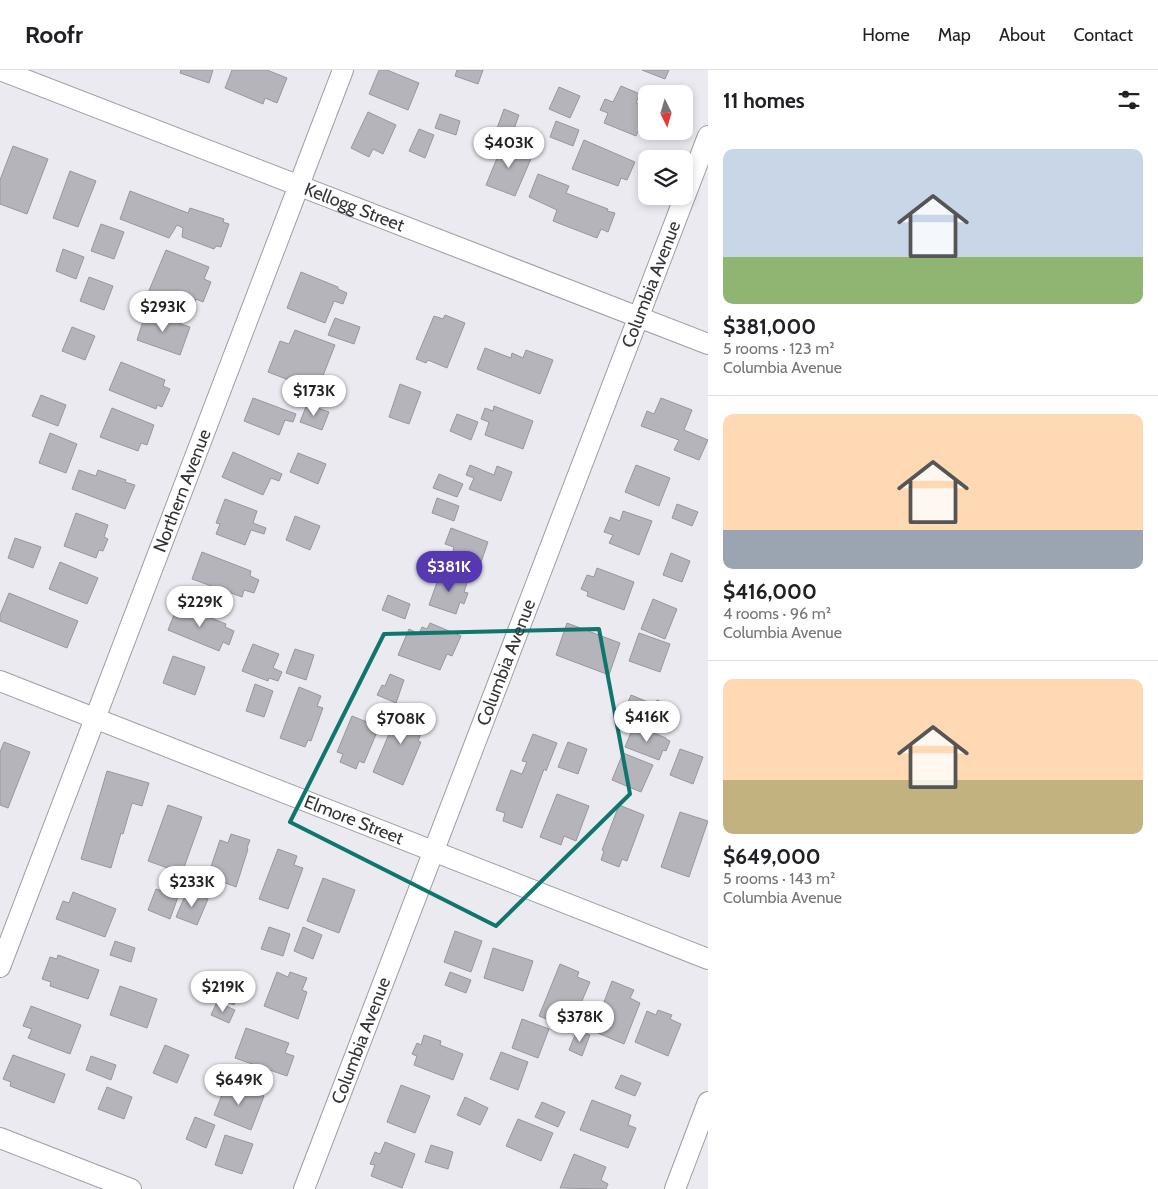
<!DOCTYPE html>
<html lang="en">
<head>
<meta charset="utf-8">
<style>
	body { margin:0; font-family:Cabin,sans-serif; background:#f2f2f2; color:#202124; height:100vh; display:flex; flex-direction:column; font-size:19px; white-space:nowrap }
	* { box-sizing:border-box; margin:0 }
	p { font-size:16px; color:#757577 }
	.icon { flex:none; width:28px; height:28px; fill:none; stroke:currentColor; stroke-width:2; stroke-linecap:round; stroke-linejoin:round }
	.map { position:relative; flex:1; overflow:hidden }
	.panel { display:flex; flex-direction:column; background:#fff; width:450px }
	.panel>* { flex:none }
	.needle { width:32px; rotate:175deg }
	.fabs { position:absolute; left:638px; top:15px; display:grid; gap:10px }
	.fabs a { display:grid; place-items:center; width:55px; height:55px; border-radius:10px; background:#fff; box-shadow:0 2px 8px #0003; font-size:25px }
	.price { position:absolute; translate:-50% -42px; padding:0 11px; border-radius:18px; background:#fff; color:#222; font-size:16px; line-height:32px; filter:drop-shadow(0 1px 2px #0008) }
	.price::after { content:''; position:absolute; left:50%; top:30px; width:15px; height:11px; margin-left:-8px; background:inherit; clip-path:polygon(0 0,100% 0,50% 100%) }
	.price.active { background:#5639b1; color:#fff }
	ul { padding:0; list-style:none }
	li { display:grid; align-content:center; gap:10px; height:265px; padding:0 15px }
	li+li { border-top:1px solid #e0e0e0 }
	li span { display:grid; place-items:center; height:155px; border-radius:10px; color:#555 }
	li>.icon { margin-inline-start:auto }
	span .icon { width:90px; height:90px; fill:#fffc; stroke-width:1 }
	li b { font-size:21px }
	h2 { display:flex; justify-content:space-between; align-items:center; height:60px; padding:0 15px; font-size:21px }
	header { display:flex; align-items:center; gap:30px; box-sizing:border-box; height:70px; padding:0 25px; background:#fff; border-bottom:1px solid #e0e0e0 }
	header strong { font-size:24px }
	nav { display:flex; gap:28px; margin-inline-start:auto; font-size:18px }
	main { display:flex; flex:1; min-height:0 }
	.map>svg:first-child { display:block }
	.building { fill:#b4b4ba; stroke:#97979d }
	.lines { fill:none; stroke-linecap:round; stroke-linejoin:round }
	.minor-casing { stroke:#9d9da3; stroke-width:22 }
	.minor { stroke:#fff; stroke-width:20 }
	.marked { fill:none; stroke:#0f766e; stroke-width:4; stroke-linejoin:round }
	.labels { text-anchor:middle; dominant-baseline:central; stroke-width:5; stroke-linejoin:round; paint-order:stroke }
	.street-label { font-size:18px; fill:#353537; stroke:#f8f8fe }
</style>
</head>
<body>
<header>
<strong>Roofr</strong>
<nav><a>Home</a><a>Map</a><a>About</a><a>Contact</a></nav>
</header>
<main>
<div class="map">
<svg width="708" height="1119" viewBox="0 0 708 1119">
	<rect width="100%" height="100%" fill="#ebeaf1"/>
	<path class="building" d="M181,0H213L209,13L180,3Z
		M232,0H267L287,8L277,33L265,28L263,34L225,18Z
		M379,0H387L419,13L408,40L369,24Z
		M457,0H483L478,14L455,6Z
		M642,0H669L665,9Z
		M621,16L640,24L636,33L646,37V57L641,55L636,66L604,53L608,43L600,40L605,29L613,32Z
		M559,17L580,26L570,48L549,39Z
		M504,39L519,45L510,70L495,64Z
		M368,42L396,55L383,84L373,79L369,87L351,78Z
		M440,44L460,51L456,65L435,58Z
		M556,51L579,60L573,76L550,67Z
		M419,59L434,65L425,88L409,81Z
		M584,70L635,92L627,110L621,108L618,116L572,99Z
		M504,71L533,84L515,126L486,115Z
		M13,76L48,89L27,144L0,134V110Z
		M70,101L96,111L78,157L53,148Z
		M538,104L569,116L566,123L608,139L607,141L615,143L608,162L601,159L597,168L553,151L557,140L529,127Z
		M130,121L188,143L190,138L224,149L223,152L229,154L221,177L216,176L214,179L182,167L183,158L177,155L169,168L120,149Z
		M101,154L124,162L114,189L91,181Z
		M63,179L84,187L76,209L56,201Z
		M166,180L209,197L204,209L211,212L203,232L196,229L192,239L148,223Z
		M301,202L338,217V219L347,223L343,234L334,231L325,253L287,238Z
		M89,207L113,216L104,240L80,231Z
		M146,242L190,257L180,285L137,270Z
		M445,245L465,253L447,298L428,290L426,293L416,289L434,246L443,249Z
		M335,248L360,257L354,274L328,265Z
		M72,257L95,266L85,290L62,281Z
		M295,260L335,275L317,321L268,302L280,271L289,274Z
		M485,278L511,288L512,283L523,288L526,280L553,290L540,324L477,299Z
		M121,292L165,310L163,316L170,319L162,337L157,335L156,339L109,320Z
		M400,314L421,322L409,354L389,347Z
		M41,325L66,335L58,356L32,346Z
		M253,328L296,344L293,352L285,350L279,365L244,351Z
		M661,328L692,340L684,360L708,370L699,390L674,380L679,370L641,356L647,341L654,344Z
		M307,334L329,342L322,360L300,352Z
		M494,336L533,351L523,379L485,365L489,352L481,349L485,338L493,341Z
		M112,338L154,355L147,375L141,373L138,381L100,367Z
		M457,344L478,352L471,370L450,361Z
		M50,363L77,374L66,403L39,393Z
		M233,382L282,404L279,411L271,408L263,425L222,407Z
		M298,383L326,394L318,414L290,402Z
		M470,395L494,405L497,396L512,402L501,431L469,419L474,408L466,405Z
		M636,395L670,408L659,436L625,422Z
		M79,400L96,406L98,400L126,410L125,412L135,415L125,439L72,419Z
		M439,404L463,414L457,427L433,418Z
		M437,428L459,436L454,451L432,443Z
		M225,429L257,441L253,453L266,458L264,464L251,460L245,475L216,464L220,454L216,453Z
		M677,434L698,442L692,456L672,448Z
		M623,441L652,451L639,485L609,473L613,465L604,462L610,447L620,451Z
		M76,443L108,455L104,467L108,469L103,481L99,480L96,488L64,476Z
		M295,446L320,456L310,480L286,470Z
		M451,458L488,472L480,495L452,485L454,477L445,474Z
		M15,468L41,477L33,498L8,488Z
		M202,482L251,501L250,506L259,510L254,523L244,520L242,527L192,509Z
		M671,483L690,491L682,512L663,505Z
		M60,492L98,508L87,534L49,519Z
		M597,498L634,512L624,540L587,526L588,522L581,519L587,505L594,507Z
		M441,501L468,510L464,522L468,523L464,534L460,532L456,544L429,535Z
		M9,523L78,551L67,578L0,551V545Z
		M388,525L410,534L405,549L382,540Z
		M653,529L677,539L665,569L641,559Z
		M178,535L226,554L225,557L234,561L229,575L223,572L219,581L168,560Z
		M430,553L461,566L452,586L447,584L440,600L398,585L409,559L419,564L422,557L427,559Z
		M567,553L620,573L609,605L556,585Z
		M639,563L670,574L660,602L629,591Z
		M253,574L279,584L273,598L282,602L278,611L269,608L268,611L242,601Z
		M295,579L314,585L306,610L286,603Z
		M173,586L205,597L195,625L163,613Z
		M390,604L404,610L396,633L377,625L382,615L385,616Z
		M255,614L273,621L264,647L246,641Z
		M299,617L321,626L317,636L323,638L311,671L308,670L305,677L280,668Z
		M631,625L655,635L657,630L673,637L667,652L650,645L649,649L625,639Z
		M402,633L426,643L423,650L426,652L418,671L421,672L403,715L373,702Z
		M352,646L379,657L364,693L359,691L356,699L340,692L343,684L337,682Z
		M634,655L666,668V669L670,671L666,681L663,680L659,690L625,677Z
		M533,664L557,673L546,701L544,699L522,758L503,751L505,743L496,740L511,700L522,704L527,692L522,691Z
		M4,672L30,682L8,738L0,735V682Z
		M568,672L587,679L578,704L558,697Z
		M680,679L703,687L693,714L670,705Z
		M623,683L653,695L641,722L612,710Z
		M107,701L149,713L142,736L132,733L123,764L121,763L111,798L81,789Z
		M557,724L589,736L576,771L564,766L561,775L540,767Z
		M168,735L202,747L182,803L148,791Z
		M619,735L644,745L627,791L622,789L619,797L601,790L604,781L602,780Z
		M680,742L708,751L689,807L661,797Z
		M231,764L250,770L247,778L248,779L236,817L223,812L219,823L204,817L220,770L228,773Z
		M278,779L297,786L294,795L303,798L288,839L259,829Z
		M323,808L355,820L339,863L307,851Z
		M156,819L178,827L170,849L148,840Z
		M187,821L208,829L197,855L176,847Z
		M73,822L116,839L105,867L56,849L63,831L69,833Z
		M269,857L290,864L283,886L261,879Z
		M303,857L322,865L313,889L294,881Z
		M455,861L482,871L471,902L444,892Z
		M115,871L135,878L131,892L110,885Z
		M493,878L533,891L523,921L484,908Z
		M58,885L99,900L88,929L50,916L51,912L42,909L50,887L57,889Z
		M560,894L579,902L577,907L590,912L570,959L539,946Z
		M277,902L288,907L290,902L307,908L302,920L307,922L298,949L264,936Z
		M450,902L471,910L466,923L445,915Z
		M216,905L242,915L234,935L217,928L221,917L213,914Z
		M612,911L634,920L630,928L640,933L624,974L593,961Z
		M120,916L157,929L147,958L110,945Z
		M217,932L235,940L229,953L211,945Z
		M31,936L81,955L70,984L28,968L32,959L23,956Z
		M658,940L672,945L670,949L681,954L668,986L635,972L647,941L656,945Z
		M522,949L549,959L538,988L512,978Z
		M246,958L289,973L285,983L294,986L287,1006L235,988Z
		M577,960L590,965L582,986L569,980Z
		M424,965L441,971L440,975L463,984L453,1010L414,995L417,986L412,984L417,973L421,975Z
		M165,975L189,985L177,1013L153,1003Z
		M501,982L528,992L518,1020L490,1009Z
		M13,985L65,1004L54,1033L10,1016L11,1012L3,1009Z
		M91,986L116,995L111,1010L86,1000Z
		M621,1005L641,1013L635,1026L615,1018Z
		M227,1012L264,1026L251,1060L214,1045Z
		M401,1015L430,1026L415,1063L387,1052Z
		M107,1017L132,1027L124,1049L98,1039Z
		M465,1027L488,1038L480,1055L457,1045Z
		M592,1030L631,1045L628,1055L636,1058L628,1078L580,1060Z
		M542,1032L565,1042L558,1057L535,1047Z
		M195,1047L215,1055L206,1078L186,1069Z
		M518,1049L553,1063L541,1091L506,1076Z
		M225,1065L253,1074L242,1104L215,1095Z
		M385,1072L415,1084L402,1118L371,1106L375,1095L370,1094L375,1082L380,1084Z
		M431,1075L453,1082L448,1099L425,1092Z
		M574,1084L606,1097L601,1110L608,1114L606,1119L560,1118Z"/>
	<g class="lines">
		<defs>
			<g id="minor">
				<path id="s1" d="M0,0L708,274"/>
				<path id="s2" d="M0,611L708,889"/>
				<path id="s3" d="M0,897L343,0"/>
				<path d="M0,1068L131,1119"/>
				<path id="s4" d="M304,1119L708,66"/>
				<path d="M675,1119L708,1032"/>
			</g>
		</defs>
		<use href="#minor" class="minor-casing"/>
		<use href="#minor" class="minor"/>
	</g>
	<path class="marked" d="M599,559L630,724L496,856L290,752L384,564Z"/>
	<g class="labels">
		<g class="street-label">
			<text stroke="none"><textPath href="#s1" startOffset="380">Kellogg Street</textPath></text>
			<text stroke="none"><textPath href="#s4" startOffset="969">Columbia Avenue</textPath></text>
			<text stroke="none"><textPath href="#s3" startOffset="510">Northern Avenue</textPath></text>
			<text stroke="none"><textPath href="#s4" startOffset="564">Columbia Avenue</textPath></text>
			<text stroke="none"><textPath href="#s2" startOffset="380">Elmore Street</textPath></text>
			<text stroke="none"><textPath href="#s4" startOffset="159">Columbia Avenue</textPath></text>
		</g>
	</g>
</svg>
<div class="fabs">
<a><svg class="needle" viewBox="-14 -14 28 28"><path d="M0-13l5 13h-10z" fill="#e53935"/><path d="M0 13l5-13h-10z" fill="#757577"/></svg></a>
<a><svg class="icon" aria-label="layers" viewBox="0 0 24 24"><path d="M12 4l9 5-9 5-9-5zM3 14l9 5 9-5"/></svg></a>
</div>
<b class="price" style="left:509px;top:99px">$403K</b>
<b class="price" style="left:163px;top:263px">$293K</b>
<b class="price" style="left:314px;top:347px">$173K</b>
<b class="price active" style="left:449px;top:523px">$381K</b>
<b class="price" style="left:200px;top:558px">$229K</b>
<b class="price" style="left:647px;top:673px">$416K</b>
<b class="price" style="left:401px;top:675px">$708K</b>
<b class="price" style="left:192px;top:838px">$233K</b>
<b class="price" style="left:223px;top:943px">$219K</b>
<b class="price" style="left:580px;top:973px">$378K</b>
<b class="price" style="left:239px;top:1036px">$649K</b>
</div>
<section class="panel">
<h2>11 homes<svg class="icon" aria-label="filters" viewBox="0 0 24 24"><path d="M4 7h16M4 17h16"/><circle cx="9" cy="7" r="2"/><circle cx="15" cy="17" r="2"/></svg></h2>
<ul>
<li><span style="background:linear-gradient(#c9d6e8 70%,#8fb573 0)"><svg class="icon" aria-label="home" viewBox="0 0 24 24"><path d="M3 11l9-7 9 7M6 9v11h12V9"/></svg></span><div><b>$381,000</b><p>5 rooms · 123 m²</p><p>Columbia Avenue</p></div></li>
<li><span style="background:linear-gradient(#ffd9b3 75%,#9aa5b1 0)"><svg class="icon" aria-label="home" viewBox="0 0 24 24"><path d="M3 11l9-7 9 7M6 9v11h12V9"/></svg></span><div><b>$416,000</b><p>4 rooms · 96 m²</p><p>Columbia Avenue</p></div></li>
<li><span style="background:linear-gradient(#ffd9b3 65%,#c2b280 0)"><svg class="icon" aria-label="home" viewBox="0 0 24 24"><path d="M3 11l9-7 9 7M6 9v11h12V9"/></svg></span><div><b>$649,000</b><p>5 rooms · 143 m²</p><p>Columbia Avenue</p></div></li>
</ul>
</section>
</main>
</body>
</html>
